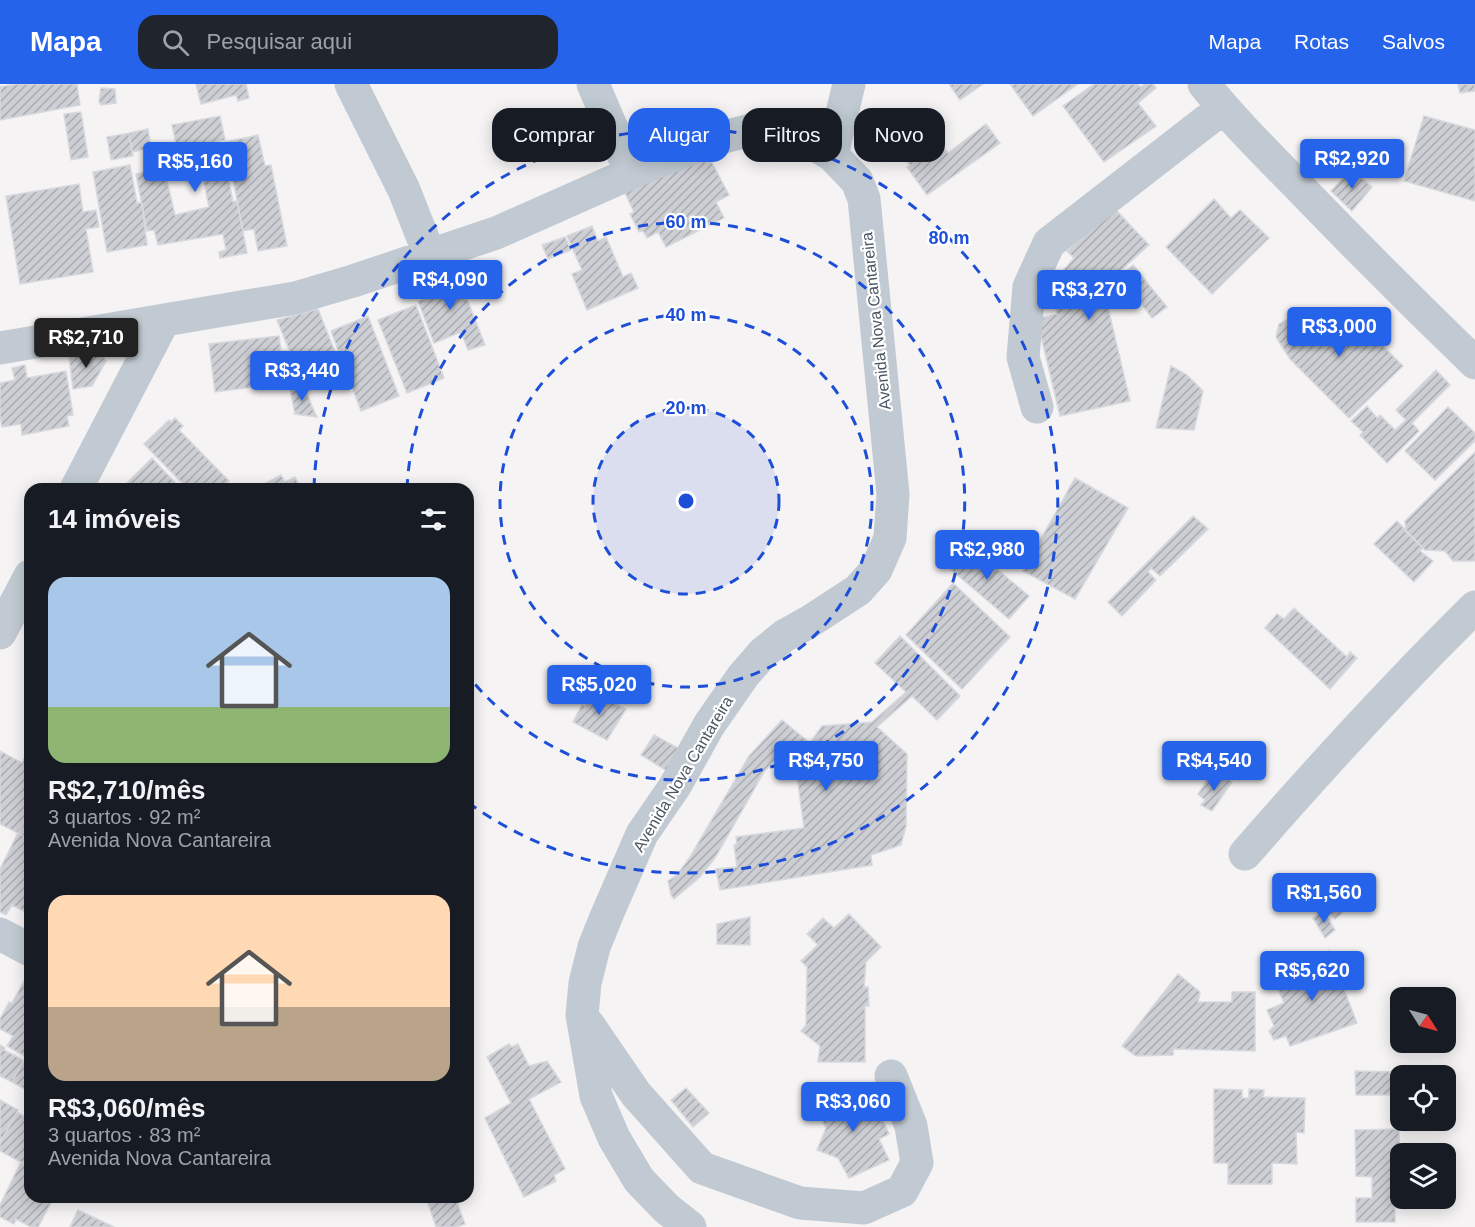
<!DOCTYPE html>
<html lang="pt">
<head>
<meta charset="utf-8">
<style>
	body { margin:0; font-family:Helvetica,sans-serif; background:#20242c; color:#f1f3f6; height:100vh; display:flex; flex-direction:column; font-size:22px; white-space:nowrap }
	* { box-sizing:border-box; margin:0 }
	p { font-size:20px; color:#9ea1a6 }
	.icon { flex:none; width:33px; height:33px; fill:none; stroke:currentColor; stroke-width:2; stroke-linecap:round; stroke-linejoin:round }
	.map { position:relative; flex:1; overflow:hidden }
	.details { position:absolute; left:24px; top:399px; width:450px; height:720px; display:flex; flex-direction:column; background:#171b24; border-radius:18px; box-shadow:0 3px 15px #0003 }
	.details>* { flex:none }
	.hud { position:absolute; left:492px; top:24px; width:570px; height:54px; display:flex; gap:12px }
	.needle { width:39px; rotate:126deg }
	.controls { position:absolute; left:1390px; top:903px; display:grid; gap:12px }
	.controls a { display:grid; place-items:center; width:66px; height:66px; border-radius:12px; background:#171b24; box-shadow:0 3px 15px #0003; font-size:30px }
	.price { position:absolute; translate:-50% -51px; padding:0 14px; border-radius:6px; background:#2563eb; color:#fff; font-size:20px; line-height:39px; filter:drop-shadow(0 2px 3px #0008) }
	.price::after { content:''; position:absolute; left:50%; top:36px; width:18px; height:14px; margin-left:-9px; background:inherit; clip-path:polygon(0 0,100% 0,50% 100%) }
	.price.on { background:#222; color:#fff }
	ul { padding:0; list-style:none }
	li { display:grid; align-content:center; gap:12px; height:318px; padding:0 24px }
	li span { display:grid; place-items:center; height:186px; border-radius:18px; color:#555 }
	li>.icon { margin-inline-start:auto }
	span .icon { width:108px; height:108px; fill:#fffc; stroke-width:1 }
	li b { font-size:26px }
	h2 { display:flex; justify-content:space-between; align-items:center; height:72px; padding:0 24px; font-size:26px }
	.pill { padding:0 21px; border-radius:18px; background:#171b24; box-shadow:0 3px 15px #0003; font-size:21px; line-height:54px }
	.pill.on { background:#2563eb; color:#fff }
	header { display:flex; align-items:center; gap:36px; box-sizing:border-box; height:84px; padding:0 30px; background:#2563eb; color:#fff }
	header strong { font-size:28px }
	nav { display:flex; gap:33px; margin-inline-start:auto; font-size:21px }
	.search { width:420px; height:54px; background:#20242c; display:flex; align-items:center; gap:15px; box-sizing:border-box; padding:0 21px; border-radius:18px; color:#9ea1a6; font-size:22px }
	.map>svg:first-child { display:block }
	.building { fill:url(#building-hatch); stroke:#d7d9de; stroke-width:1.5 }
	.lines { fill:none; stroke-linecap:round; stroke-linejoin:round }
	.minor { stroke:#c1cad2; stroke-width:33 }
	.ring { fill:none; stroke:#1d4ed8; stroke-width:3; stroke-dasharray:10 8 }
	.labels { text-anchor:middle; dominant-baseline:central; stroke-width:4.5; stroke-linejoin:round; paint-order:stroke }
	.street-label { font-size:16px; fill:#4a5661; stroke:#fff }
	.centre { fill:#1d4ed8; stroke:#fff; stroke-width:3 }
	.ring-label { font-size:18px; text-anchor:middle; font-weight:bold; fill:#1d4ed8; stroke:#fff; stroke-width:4.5; stroke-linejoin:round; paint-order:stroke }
</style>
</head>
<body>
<header>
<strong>Mapa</strong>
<div class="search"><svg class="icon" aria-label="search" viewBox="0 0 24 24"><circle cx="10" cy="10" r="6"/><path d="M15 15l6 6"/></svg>Pesquisar aqui</div>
<nav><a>Mapa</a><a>Rotas</a><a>Salvos</a></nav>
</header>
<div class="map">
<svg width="1475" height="1143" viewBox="0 0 1475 1143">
	<defs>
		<pattern id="building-hatch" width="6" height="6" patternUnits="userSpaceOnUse" patternTransform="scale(1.5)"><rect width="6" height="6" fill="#cdcfd5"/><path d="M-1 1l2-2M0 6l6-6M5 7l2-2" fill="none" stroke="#a8abb0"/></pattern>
	</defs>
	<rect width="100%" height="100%" fill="#f5f3f3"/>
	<path class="building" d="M16,0H77L80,21L0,36V3Z
		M196,0H246L249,14L238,17L236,11L201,20Z
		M949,0H983L960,16Z
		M1010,0H1078L1033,32Z
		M1094,0H1138L1140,3L1145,0H1153L1156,4L1138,19L1156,42L1104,78L1063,22Z
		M1458,0H1475V7L1460,9Z
		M101,4L115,5L116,19L101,21L99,18Z
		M81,28L88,73L71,76L64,30Z
		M220,32L225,56L200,61L202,72L223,67L233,118L237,117L247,169L220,174L219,168L226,166L223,150L158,161L154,146L147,147L136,90L164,84L175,131L209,123L199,75L180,79L172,41Z
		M1424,32L1475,46V117L1404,97Z
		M986,40L1000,59L927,111L907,83L910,81L900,69L931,47L948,69Z
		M148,45L151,64L132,68L129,49Z
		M129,49L133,72L111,76L107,53Z
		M258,51L265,82L271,81L287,162L258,167L254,145L243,147L226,58Z
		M708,71L729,111L716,118L724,134L666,163L658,148L647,154L643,147L639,148L630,130L634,128L624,107Z
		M130,81L137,119H142L147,161L107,168L93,88Z
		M1351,85L1372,103L1352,127L1331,107Z
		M79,100L83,128L96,126L99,143L86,145L93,188L20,200L6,112Z
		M1214,115L1231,134L1240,126L1269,154L1212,210L1166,163Z
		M1115,125L1149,161L1101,204L1094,196L1090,200L1084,211V217L1085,223L1107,219L1130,317L1060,332L1037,235L1057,230L1054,214L1057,197L1061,189L1074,174L1067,167Z
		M592,142L598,157L606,153L623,193L631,189L638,204L587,226L572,190L582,186L567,152Z
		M565,153L571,166L548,175L542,161Z
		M1133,181L1167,223L1152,234L1120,193Z
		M456,187L485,261L468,266L461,248L434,259L418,217L433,212L426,196Z
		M416,221L444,294L407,309L378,236Z
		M1344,223L1403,282L1349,334L1290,275L1276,253L1279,240L1294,232L1305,243L1321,227L1331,236Z
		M318,225L341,283L302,298L277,236Z
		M368,232L399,312L361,327L331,247Z
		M279,252L281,267H289L294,298L215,308L209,260Z
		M99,267L106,277L92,302L73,305L69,273Z
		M25,281L27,294L66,287L73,331L67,332L69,342L22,351L21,340L2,343L0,333V299L15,296L12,284Z
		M1171,282L1187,291L1203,307L1194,346L1156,344Z
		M1436,286L1450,301L1412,339L1419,347L1387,379L1360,351L1363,348L1351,337L1367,322L1377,334L1380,331L1395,346L1406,336L1396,326Z
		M303,300L314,327L317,333L295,330L290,305Z
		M1448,323L1475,349V357L1435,396L1405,367Z
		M175,334L183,342L179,346L229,397L221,405H188L144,360L169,336L171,338Z
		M1475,368V477H1453L1445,467L1425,466L1406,448L1405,437Z
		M152,374L181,405H123L122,404Z
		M281,391L285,398L295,393L300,403L296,405H264L262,401Z
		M1075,394L1128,424L1075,515L1023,487Z
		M1193,432L1208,445L1160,492L1151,484L1148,488L1156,496L1122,532L1108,518Z
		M1397,437L1423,464L1420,467L1433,477L1414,498L1374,460Z
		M963,457L1029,512L1009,535L947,482Z
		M953,499L1010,553L962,605L906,551Z
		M1294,524L1347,573L1350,568L1357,574L1330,605L1265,544L1277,530L1284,535Z
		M900,552L960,612L937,636L912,612L877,643L907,670L906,742L901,761L871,771L872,781L720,806L716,785L737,783L734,761L737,760L736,753L804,744L795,677L784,666L764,688L715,774L699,794L674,815L671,811L668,797L677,791L690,773L749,672L782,636L810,659L822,642L872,638L906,608L875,579Z
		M592,609L626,625L607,656L573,638L582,621L585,622Z
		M654,651L680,665L667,687L641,671Z
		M28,666L30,667V727L18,749L0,740V667L22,679Z
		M1223,692L1232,698L1212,727L1201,721L1205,716L1198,710L1208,695L1217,700Z
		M30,727V755L18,749Z
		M18,749L30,755V830L12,821L6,831L0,828V785Z
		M1333,819L1342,829L1335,835L1326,825Z
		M1323,827L1335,846L1325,854L1313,834Z
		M849,830L881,863L866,878L864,903H868L869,922H865V978H818L820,962L801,947L806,941L807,883L801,877L818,861L807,850L823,834L834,844Z
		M750,833V861L717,860V840Z
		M1329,867L1357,939L1290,962L1286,952L1274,956L1269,947L1274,942L1267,926L1284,919L1278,904L1294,896L1289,882Z
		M1178,890L1200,908L1198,918H1232V908H1255V967L1173,965V971L1136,972L1122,962Z
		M24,897L30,900V975L7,962L13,952L0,945V935L9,918L12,919Z
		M509,960L512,963L518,960L529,982L547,977L561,998L529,1015L565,1085L554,1091L556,1097L524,1113L485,1034L511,1019L487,973Z
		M0,961L5,964L4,966L23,976L12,998L0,992Z
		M23,977L30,981V1008L12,998Z
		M1355,987L1396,988L1394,1011H1356Z
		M686,1004L709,1029L693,1043L671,1016Z
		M856,1004L866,1025L876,1021L889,1050L879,1055L889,1076L849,1094L838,1074L817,1066L826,1044L816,1024Z
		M1214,1005L1242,1006V1014H1249V1005L1264,1006L1263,1013L1305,1014L1304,1049L1296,1048L1297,1080L1272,1079V1100H1228V1079H1214Z
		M0,1016L18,1026L0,1059Z
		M17,1028L30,1036V1083L0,1067V1059Z
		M1399,1045L1400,1109H1395V1138H1356V1114H1372V1093L1356,1092L1355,1046Z
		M21,1078L30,1083V1113H54L38,1143H31L16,1135L14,1140L0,1133V1121Z
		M426,1113H455L465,1140L456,1143H436Z
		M78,1126L114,1143H70Z"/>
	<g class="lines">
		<path class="minor" d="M351,0L404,106L430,172
			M593,0L631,89
			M1204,0C1234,38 1269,72 1303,107C1360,166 1417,223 1475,279
			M832,71L849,0
			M0,264L295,214L353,197L496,149L654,79L716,55L751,46L777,47L800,52L832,71L857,97L864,115L893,410L890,454L876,486L858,506L809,538L784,552L763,569L743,592L709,641L675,702L642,750L606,833L594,863L585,899L582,931L596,1012L614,1054L639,1096L667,1125L690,1143
			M1037,323L1023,273L1029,203L1049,159L1223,24
			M76,405L164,236
			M0,549L30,492
			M1245,770C1319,685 1395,602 1475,523
			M0,850L30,866
			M588,940L636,1010L702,1084L800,1119L864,1124L902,1107L917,1079L911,1042L891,992"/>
	</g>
	<circle cx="686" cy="417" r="93" fill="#1d4ed8" fill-opacity=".12"/>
	<g class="ring">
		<circle cx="686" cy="417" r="93"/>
		<circle cx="686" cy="417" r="186"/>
		<path d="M407 405A279 279 0 1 1 469 593"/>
		<path d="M314 404A372 372 0 1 1 470 720"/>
	</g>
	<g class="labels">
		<g class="street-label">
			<text transform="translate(876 237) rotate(-96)">Avenida Nova Cantareira</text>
			<text transform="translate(683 690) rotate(-59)">Avenida Nova Cantareira</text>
		</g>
	</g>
	<circle cx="686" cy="417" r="9" class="centre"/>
	<g class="ring-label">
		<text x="686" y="144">60 m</text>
		<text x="949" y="160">80 m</text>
		<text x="686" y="237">40 m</text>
		<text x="686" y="330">20 m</text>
	</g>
</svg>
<div class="controls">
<a><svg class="needle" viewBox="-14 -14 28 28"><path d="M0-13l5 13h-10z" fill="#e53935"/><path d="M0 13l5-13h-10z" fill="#9ea1a6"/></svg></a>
<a><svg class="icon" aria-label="locate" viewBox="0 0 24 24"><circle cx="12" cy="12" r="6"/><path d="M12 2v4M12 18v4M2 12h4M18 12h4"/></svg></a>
<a><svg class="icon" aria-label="layers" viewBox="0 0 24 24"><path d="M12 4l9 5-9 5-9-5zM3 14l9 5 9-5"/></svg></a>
</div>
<b class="price" style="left:1352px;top:106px">R$2,920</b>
<b class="price" style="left:195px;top:109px">R$5,160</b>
<b class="price" style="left:450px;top:227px">R$4,090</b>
<b class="price" style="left:1089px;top:237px">R$3,270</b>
<b class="price" style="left:1339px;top:274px">R$3,000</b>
<b class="price on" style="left:86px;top:285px">R$2,710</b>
<b class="price" style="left:302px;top:318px">R$3,440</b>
<b class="price" style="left:987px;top:497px">R$2,980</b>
<b class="price" style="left:599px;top:632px">R$5,020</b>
<b class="price" style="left:826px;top:708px">R$4,750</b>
<b class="price" style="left:1214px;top:708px">R$4,540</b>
<b class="price" style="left:1324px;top:840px">R$1,560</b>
<b class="price" style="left:1312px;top:918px">R$5,620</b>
<b class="price" style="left:853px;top:1049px">R$3,060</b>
<div class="hud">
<a class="pill">Comprar</a>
<a class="pill on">Alugar</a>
<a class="pill">Filtros</a>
<a class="pill">Novo</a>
</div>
<section class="details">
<h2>14 imóveis<svg class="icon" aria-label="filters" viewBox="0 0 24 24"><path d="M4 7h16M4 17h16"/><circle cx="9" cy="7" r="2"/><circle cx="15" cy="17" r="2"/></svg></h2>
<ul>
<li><span style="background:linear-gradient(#a9c7e8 70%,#8fb573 0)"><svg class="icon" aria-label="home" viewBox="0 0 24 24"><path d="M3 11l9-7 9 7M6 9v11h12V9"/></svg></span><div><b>R$2,710/mês</b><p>3 quartos · 92 m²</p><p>Avenida Nova Cantareira</p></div></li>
<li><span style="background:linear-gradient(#ffd9b3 60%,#b9a48a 0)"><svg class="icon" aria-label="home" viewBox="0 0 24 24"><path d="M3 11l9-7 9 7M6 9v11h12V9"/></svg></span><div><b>R$3,060/mês</b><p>3 quartos · 83 m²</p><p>Avenida Nova Cantareira</p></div></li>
</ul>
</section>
</div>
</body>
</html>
